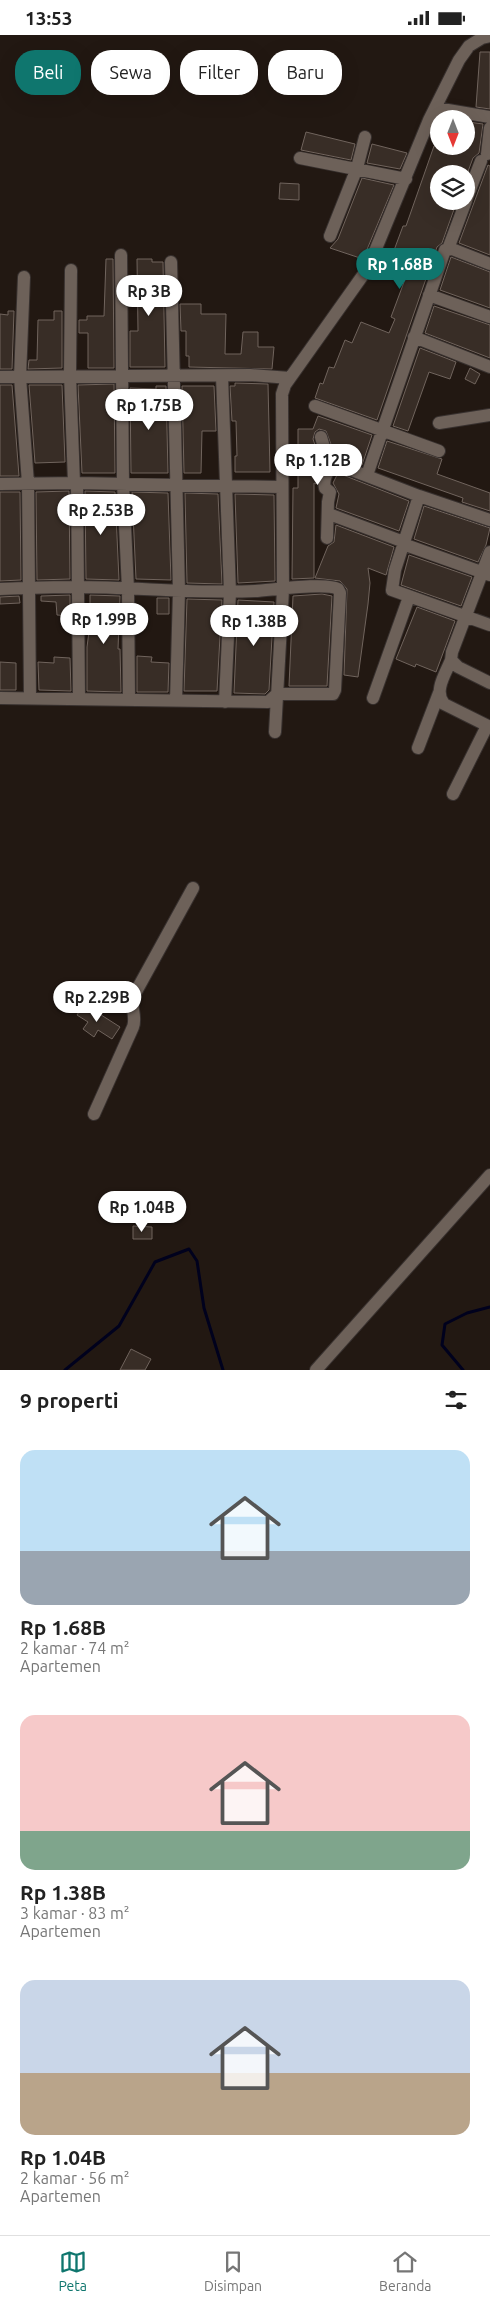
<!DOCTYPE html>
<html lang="id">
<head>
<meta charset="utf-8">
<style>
	body { margin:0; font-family:Ubuntu,sans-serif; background:#f6f6f6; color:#222; height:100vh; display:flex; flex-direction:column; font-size:19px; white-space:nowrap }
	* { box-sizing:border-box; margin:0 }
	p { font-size:16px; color:#767676 }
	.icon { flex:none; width:28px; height:28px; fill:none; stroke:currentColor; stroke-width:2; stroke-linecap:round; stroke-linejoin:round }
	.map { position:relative; height:1335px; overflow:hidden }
	.side { display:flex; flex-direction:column; background:#fff; flex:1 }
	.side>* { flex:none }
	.top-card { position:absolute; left:15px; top:15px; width:460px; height:45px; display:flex; gap:10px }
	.needle { width:32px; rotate:180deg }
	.tools { position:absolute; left:430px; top:75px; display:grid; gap:10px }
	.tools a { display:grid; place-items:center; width:45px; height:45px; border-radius:50%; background:#fff; box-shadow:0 5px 20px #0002; font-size:25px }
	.price { position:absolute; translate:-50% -42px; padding:0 11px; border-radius:18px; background:#fff; color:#222; font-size:16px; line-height:32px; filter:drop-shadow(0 1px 2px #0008) }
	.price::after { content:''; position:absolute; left:50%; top:30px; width:15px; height:11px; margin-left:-8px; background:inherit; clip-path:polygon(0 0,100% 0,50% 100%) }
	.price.on { background:#0f766e; color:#fff }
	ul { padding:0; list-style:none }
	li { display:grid; align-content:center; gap:10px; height:265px; padding:0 20px }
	li span { display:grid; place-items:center; height:155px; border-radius:15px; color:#555 }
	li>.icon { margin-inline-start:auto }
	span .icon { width:90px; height:90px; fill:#fffc; stroke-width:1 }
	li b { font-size:21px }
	h2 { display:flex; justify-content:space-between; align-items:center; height:60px; padding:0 20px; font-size:21px }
	.pill { padding:0 18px; border-radius:20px; background:#fff; box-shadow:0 5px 20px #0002; font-size:18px; line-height:45px }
	.pill.on { background:#0f766e; color:#fff }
	.status { display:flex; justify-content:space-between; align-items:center; height:35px; padding:0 25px; background:#fff; direction:ltr }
	.status svg { height:14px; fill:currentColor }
	.dock { display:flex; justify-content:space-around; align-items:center; height:70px; border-top:1px solid #e0e0e0; background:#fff; font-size:14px; color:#767676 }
	.dock a { display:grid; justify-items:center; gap:2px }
	.dock .on { color:#0f766e }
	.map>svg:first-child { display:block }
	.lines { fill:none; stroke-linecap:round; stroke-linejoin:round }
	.stream { stroke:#00011d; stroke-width:3 }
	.building { fill:#382d26; stroke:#70645d }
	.minor-casing { stroke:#38312f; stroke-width:14 }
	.minor { stroke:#6d6159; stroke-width:12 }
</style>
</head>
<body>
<div class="status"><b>13:53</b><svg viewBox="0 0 49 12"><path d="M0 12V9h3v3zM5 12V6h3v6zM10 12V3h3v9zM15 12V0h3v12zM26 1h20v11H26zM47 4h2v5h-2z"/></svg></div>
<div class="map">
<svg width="490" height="1335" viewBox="0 0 490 1335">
	<rect width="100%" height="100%" fill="#221812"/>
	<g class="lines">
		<path class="stream" d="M65,1335L119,1291L155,1227L189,1214L197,1226L204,1273L223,1335
			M463,1335L442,1310L445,1289L467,1278L490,1272"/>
	</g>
	<path class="building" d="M480,17H490V74L476,72Z
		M468,87L483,89L479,118L473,123L466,142V139H439V166H457L442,208L437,212L377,385L315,363L320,348L323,349L329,332L334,333L345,305L352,308L361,287L389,298L395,284L391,282L407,239L394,234L399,220L393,218L403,191H406L434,111H466Z
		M306,97L355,109L351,125L301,115Z
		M372,109L407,118L400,134L367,128Z
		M488,130L490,131V220L459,208Z
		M362,143L394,150L363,224L330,213L338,204Z
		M280,148L299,149V165L279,164Z
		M451,222L490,237V273L440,255Z
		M106,224H113L114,333H88V298H79V285H87V281H104Z
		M137,224H152V227H163L165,332H130V296H138Z
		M180,269H201V279H226L225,319H241L243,297H258V312H274L272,334L189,332V321H186V296H181Z
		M434,271L490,290V323L425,298Z
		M8,276H14L12,334H0V279L8,280Z
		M54,276H62V333L28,334L29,325H37L38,285H54Z
		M420,313L456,327L450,344L429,337L408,396L393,391Z
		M470,333L480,339L475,349L465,344Z
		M235,348L268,349L270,437H235V421H237L236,386H232L230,351H235Z
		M114,349L115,438H82L78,350Z
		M0,350H12L19,441H0Z
		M29,350H62L65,427L35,428Z
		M156,351H166L168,438H131L130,353L156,354Z
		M182,351H214L216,396H202L201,438H184Z
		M318,381L372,400L362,430L335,420L326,396L319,394L315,397L313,404L322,431L316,449L314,448V543L292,544L293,453H298V394H313Z
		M387,406L442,424L437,439L490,458V476L462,467L463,463L378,433Z
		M338,438L409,466L399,496L336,473L339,459L333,448Z
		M69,456L70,544L37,545L36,457Z
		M85,456L115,457L119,545L86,544Z
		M0,457H20L21,545L0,546Z
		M132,457L168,458L171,545L136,544Z
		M185,458L218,459L222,549L187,548Z
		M235,459L274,460L275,546L238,548Z
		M424,471L490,493L486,510L478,527L414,504Z
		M336,490L394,512L386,540L368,533L370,548L368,569L358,642L344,640L347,554L340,546L315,543L328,511L334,507Z
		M409,520L472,542L461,571L401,550Z
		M322,559L332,561L327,651H289L293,561Z
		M70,560V581L57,580L56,567L41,566V561Z
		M90,560L120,561L118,614H120L121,657L87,656V612L90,589Z
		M19,561L20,568L0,569V562Z
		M157,563H169V579H157Z
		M187,564L222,565L217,656H184Z
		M238,565L274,567L269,655L265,659L234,658Z
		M417,572L455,586L436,637L416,629L415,632L396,624Z
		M137,621L152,622L151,627L169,628L168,657H137Z
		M54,622L70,623L71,656L39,655L38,627L54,628Z
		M0,627L16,628V655H0Z
		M84,969L120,992L112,1004L98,995L94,1002L83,994L88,987L77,980Z
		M133,1191L152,1192V1204H133Z
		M131,1314L151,1324L145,1335H120Z"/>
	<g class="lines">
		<defs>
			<path id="minor" d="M436,73L490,82
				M487,119L490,93
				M300,123L406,144
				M466,165L481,126
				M330,201L357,133L365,102
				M448,214L466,166
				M121,220L123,449L128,554L129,665
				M171,227L179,556L176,666
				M71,235L70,340L74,448
				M24,242L20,342L28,448L30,663
				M429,260L490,282
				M414,302L490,332
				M222,341L230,557L225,667
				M0,342L250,340L290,343
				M315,371L439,416
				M439,388L490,380
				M321,402L328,426L333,432C326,436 323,446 325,453L330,457L328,467L327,503
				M328,426L419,461L490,485
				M367,440L445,215L452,214L490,229
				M77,448L79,664
				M0,449L77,448L281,452
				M419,461L395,535L392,555L490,590
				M329,479L404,507
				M403,509L490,540
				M490,517L452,617L451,625L458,632L490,648
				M0,554C25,553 51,552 76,552C136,552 195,559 255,556C272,555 326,547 338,554L340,558L335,655L333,659H277L268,667L0,663
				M451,625C446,638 433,656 444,669L490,692
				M373,663L409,562
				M275,697L283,555L282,359L285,350L368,233L429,85L459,25L469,11L482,3L490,1
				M418,713L439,658
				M453,759L487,691
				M94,1079L133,992C137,981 130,973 133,962L193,853
				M316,1335L490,1140"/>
		</defs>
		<use href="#minor" class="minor-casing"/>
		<use href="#minor" class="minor"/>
	</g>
</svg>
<div class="tools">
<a><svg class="needle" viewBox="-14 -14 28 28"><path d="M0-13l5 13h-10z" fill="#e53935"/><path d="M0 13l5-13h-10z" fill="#767676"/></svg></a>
<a><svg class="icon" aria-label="layers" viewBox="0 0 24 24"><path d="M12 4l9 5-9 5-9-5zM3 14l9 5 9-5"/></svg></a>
</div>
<b class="price on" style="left:400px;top:255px">Rp 1.68B</b>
<b class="price" style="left:149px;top:282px">Rp 3B</b>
<b class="price" style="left:149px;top:396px">Rp 1.75B</b>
<b class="price" style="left:318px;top:451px">Rp 1.12B</b>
<b class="price" style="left:101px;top:501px">Rp 2.53B</b>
<b class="price" style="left:104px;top:610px">Rp 1.99B</b>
<b class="price" style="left:254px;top:612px">Rp 1.38B</b>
<b class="price" style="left:97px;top:988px">Rp 2.29B</b>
<b class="price" style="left:142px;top:1198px">Rp 1.04B</b>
<div class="top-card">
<a class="pill on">Beli</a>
<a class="pill">Sewa</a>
<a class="pill">Filter</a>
<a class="pill">Baru</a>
</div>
</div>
<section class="side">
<h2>9 properti<svg class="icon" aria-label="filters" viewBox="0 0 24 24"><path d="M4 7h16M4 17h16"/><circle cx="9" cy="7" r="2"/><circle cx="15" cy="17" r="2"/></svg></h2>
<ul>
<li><span style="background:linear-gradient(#bfe0f5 65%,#9aa5b1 0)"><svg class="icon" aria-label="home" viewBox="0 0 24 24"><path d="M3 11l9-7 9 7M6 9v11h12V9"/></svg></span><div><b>Rp 1.68B</b><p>2 kamar · 74 m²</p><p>Apartemen</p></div></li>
<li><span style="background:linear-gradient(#f6c9c9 75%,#7fa58c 0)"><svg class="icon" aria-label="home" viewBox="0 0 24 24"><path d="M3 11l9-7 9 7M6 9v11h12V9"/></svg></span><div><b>Rp 1.38B</b><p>3 kamar · 83 m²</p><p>Apartemen</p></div></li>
<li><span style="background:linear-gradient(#c9d6e8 60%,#b9a48a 0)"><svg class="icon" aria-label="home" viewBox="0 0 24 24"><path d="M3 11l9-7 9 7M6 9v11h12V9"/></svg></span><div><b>Rp 1.04B</b><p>2 kamar · 56 m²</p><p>Apartemen</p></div></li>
</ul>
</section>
<nav class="dock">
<a class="on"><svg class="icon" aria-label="map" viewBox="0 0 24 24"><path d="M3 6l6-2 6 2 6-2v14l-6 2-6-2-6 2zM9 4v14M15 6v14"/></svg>Peta</a>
<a><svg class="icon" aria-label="saved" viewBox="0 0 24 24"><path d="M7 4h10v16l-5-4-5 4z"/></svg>Disimpan</a>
<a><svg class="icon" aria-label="home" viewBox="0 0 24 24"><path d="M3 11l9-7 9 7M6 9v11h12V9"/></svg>Beranda</a>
</nav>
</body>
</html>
